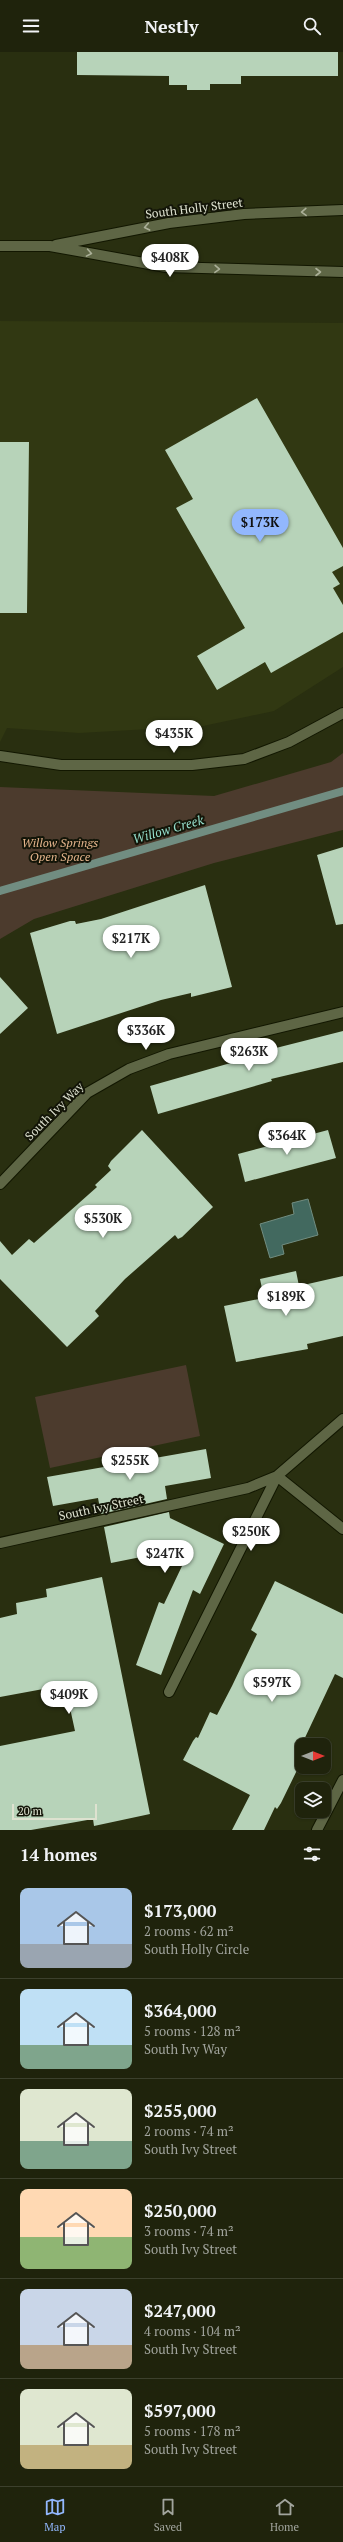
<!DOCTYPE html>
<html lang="en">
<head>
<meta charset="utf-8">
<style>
	body { margin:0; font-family:"PT Serif",serif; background:#2c2f1a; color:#f1f3f6; height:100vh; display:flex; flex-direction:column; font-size:15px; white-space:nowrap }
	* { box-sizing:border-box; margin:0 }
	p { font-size:13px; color:#a1a49d }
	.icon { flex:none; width:22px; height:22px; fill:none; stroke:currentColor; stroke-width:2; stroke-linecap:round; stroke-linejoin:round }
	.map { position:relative; height:1778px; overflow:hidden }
	.panel { display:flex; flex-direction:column; background:#1f230c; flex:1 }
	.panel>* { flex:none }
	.needle { width:26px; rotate:90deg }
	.buttons { position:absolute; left:295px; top:1686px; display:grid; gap:8px }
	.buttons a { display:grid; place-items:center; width:36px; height:36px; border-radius:8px; background:#1f230c; box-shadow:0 1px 3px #0004,0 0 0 1px #3c402d; font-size:20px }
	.scale { position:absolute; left:12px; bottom:10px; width:85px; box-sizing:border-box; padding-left:4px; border:2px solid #dee2d0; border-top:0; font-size:11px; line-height:14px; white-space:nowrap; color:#dee2d0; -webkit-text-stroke:3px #131508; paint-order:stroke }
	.price { position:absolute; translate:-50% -34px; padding:0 9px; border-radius:14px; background:#fff; color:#222; font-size:13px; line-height:26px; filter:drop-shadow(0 1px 2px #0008) }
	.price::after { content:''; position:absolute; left:50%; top:24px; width:12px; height:9px; margin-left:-6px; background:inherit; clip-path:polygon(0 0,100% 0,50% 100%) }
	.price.selected { background:#92b7fd; color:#111 }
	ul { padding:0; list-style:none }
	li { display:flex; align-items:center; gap:12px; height:100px; padding:0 20px }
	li+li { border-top:1px solid #3c402d }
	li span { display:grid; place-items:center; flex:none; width:112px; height:80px; border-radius:8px; color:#555 }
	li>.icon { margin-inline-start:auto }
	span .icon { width:48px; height:48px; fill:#fffc; stroke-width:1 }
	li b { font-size:17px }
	h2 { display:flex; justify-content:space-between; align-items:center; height:48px; padding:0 20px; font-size:17px }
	header { display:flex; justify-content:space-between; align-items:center; height:52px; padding:0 20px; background:#1f230c; font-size:18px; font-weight:700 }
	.menu { display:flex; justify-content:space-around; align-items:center; height:56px; border-top:1px solid #3c402d; background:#1f230c; font-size:11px; color:#a1a49d }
	.menu a { display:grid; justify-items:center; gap:2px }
	.menu .selected { color:#92b7fd }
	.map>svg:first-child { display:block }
	.built { fill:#313812 }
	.green { fill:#4c3b2d }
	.water { fill:#42695f; stroke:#718d81 }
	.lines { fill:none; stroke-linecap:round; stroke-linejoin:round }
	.stream { stroke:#718d81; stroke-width:8 }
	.building { fill:#b7d3b9 }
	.minor-casing { stroke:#121700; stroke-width:12 }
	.secondary-casing { stroke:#121700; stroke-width:12 }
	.minor { stroke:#5e6645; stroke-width:10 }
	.secondary { stroke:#5e6645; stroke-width:10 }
	.oneway { stroke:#abb098 }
	.labels { text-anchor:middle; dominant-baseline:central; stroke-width:4; stroke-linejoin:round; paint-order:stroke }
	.street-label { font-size:12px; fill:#dee2d0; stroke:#131508 }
	.park-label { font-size:12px; font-style:italic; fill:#e4b48c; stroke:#131508 }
	.water-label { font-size:13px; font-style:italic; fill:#95decb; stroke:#131508 }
</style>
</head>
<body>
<header><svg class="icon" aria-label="menu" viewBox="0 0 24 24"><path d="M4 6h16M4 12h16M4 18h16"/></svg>Nestly<svg class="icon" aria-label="search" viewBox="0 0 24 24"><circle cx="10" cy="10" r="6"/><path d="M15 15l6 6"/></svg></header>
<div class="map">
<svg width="343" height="1778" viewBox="0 0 343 1778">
	<rect width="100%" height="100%" fill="#292f10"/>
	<path class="built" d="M0,269L343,271V615L274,659L203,674L79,681L7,676L0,690Z"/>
	<path class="green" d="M343,701V778L214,811L34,867L0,887V735L214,744L331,710Z
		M186,1313L200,1384L50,1416L35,1345Z"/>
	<path class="water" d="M308,1147L318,1183L282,1193L284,1202L270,1206L260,1172L294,1162L292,1151Z"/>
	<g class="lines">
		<path class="stream" d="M0,839L343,739"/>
	</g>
	<path class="building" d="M77,0H338V24H241V32H210V38H187V33H169V24L77,23Z
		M257,346L343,496V514L332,520L340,532L333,536L343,553V580L271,621L265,610L217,638L197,604L245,576L176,456L193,447L165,398Z
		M0,390H29L27,561H0Z
		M343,795V872L336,873L317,803Z
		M205,833L232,935L191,945V941L161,948L57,982L30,881L70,869H75L76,872L101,867Z
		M0,925L28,956L0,982Z
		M343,979V1010L271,1027L272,1029L158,1062L150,1034L273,999L272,997Z
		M142,1078L213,1155L182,1185L178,1187L175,1183L125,1227L95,1259L99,1264L67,1295L0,1227V1189L12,1203L29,1187L34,1191L97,1135L95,1133L111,1118L108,1114L111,1109Z
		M328,1078L336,1106L245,1130L238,1102Z
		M296,1219L299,1234L343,1224V1284L307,1292L308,1297L236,1310L224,1254L264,1246L260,1227Z
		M206,1397L211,1426L165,1434L167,1447L101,1462L98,1446L53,1454L47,1425Z
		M169,1460L170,1466L224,1492L200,1542L193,1538L161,1623L136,1613L159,1550L164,1552L191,1495L111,1511L104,1475Z
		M102,1525L150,1762L94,1774L93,1767L31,1778H0V1694L75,1679L65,1633L0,1645V1566L17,1562L16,1551L47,1545L46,1537Z
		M275,1529L343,1562V1626L335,1622L302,1692V1708L281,1751L277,1757L275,1755L264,1778H232L250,1743L183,1708L193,1689L196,1685L198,1686L210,1660L217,1663L232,1634L257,1582L251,1578Z"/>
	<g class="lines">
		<defs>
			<path id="minor" d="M0,704L61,713H192L244,707L289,690L343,661
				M0,1132L87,1041L129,1017L169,1002L343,960
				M0,1491L248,1436L277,1424L343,1477
				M169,1640L277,1424L343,1367
				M317,1778L343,1728"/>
			<path id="secondary" d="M56,193L169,171L244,162L343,158
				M0,194H50L166,215L343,220"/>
		</defs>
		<use href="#minor" class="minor-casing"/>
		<use href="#secondary" class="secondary-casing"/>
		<use href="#minor" class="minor"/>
		<use href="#secondary" class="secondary"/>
	</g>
	<defs><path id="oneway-chevron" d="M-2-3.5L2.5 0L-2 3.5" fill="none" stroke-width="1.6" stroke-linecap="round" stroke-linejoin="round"/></defs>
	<g class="oneway">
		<use href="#oneway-chevron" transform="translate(304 160) rotate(178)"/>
		<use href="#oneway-chevron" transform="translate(147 175) rotate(169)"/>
		<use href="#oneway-chevron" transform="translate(89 201) rotate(10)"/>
		<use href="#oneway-chevron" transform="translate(217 217) rotate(2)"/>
		<use href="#oneway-chevron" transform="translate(318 220)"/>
	</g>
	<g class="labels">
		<g class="street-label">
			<text transform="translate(194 156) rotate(-7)">South Holly Street</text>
			<text transform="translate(54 1059) rotate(-45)">South Ivy Way</text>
			<text transform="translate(101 1455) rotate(-12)">South Ivy Street</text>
		</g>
		<g class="park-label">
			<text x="60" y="790">Willow Springs<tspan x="60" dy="14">Open Space</tspan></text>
		</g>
		<g class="water-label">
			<text transform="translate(168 777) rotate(-16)">Willow Creek</text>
		</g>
	</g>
</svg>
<div class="buttons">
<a><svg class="needle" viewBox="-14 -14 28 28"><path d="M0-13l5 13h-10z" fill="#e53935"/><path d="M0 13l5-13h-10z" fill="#a1a49d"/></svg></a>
<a><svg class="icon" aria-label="layers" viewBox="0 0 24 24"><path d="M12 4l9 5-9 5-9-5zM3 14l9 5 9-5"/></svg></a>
</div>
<div class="scale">20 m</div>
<b class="price" style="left:170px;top:226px">$408K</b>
<b class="price selected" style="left:260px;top:491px">$173K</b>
<b class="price" style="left:174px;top:702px">$435K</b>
<b class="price" style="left:131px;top:907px">$217K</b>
<b class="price" style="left:146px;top:999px">$336K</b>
<b class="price" style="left:249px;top:1020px">$263K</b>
<b class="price" style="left:287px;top:1104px">$364K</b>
<b class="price" style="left:103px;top:1187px">$530K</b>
<b class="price" style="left:286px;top:1265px">$189K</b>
<b class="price" style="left:130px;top:1429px">$255K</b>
<b class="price" style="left:251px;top:1500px">$250K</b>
<b class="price" style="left:165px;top:1522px">$247K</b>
<b class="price" style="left:272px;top:1651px">$597K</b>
<b class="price" style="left:69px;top:1663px">$409K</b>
</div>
<section class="panel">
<h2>14 homes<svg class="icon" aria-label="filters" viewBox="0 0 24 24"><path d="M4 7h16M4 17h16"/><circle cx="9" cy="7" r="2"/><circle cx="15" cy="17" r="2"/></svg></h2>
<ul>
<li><span style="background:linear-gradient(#a9c7e8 70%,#9aa5b1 0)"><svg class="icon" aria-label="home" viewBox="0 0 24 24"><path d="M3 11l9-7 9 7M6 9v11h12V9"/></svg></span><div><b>$173,000</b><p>2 rooms · 62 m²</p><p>South Holly Circle</p></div></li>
<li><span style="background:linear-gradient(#bfe0f5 70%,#7fa58c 0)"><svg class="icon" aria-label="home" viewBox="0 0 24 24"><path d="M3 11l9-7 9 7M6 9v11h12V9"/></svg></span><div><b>$364,000</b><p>5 rooms · 128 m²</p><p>South Ivy Way</p></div></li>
<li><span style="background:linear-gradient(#dfe7d0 65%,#7fa58c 0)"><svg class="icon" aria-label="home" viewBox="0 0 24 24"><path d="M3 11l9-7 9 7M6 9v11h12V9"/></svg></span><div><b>$255,000</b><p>2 rooms · 74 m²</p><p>South Ivy Street</p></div></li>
<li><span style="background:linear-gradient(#ffd9b3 60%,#8fb573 0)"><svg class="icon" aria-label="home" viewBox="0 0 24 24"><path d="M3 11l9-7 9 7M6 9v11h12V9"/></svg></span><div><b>$250,000</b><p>3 rooms · 74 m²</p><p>South Ivy Street</p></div></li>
<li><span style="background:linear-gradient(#c9d6e8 70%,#b9a48a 0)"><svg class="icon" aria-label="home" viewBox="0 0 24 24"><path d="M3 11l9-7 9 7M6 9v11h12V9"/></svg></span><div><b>$247,000</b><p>4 rooms · 104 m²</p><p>South Ivy Street</p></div></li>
<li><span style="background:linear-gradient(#dfe7d0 70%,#c2b280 0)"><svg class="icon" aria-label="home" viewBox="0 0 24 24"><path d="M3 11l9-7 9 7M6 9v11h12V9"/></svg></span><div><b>$597,000</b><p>5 rooms · 178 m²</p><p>South Ivy Street</p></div></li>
</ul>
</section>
<nav class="menu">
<a class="selected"><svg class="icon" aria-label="map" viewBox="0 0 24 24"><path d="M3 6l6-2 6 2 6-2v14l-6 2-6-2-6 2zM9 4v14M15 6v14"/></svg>Map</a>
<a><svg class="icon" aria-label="saved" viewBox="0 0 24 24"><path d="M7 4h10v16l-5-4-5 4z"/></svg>Saved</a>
<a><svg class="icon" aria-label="home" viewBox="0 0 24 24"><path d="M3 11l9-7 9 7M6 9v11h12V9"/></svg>Home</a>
</nav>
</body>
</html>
